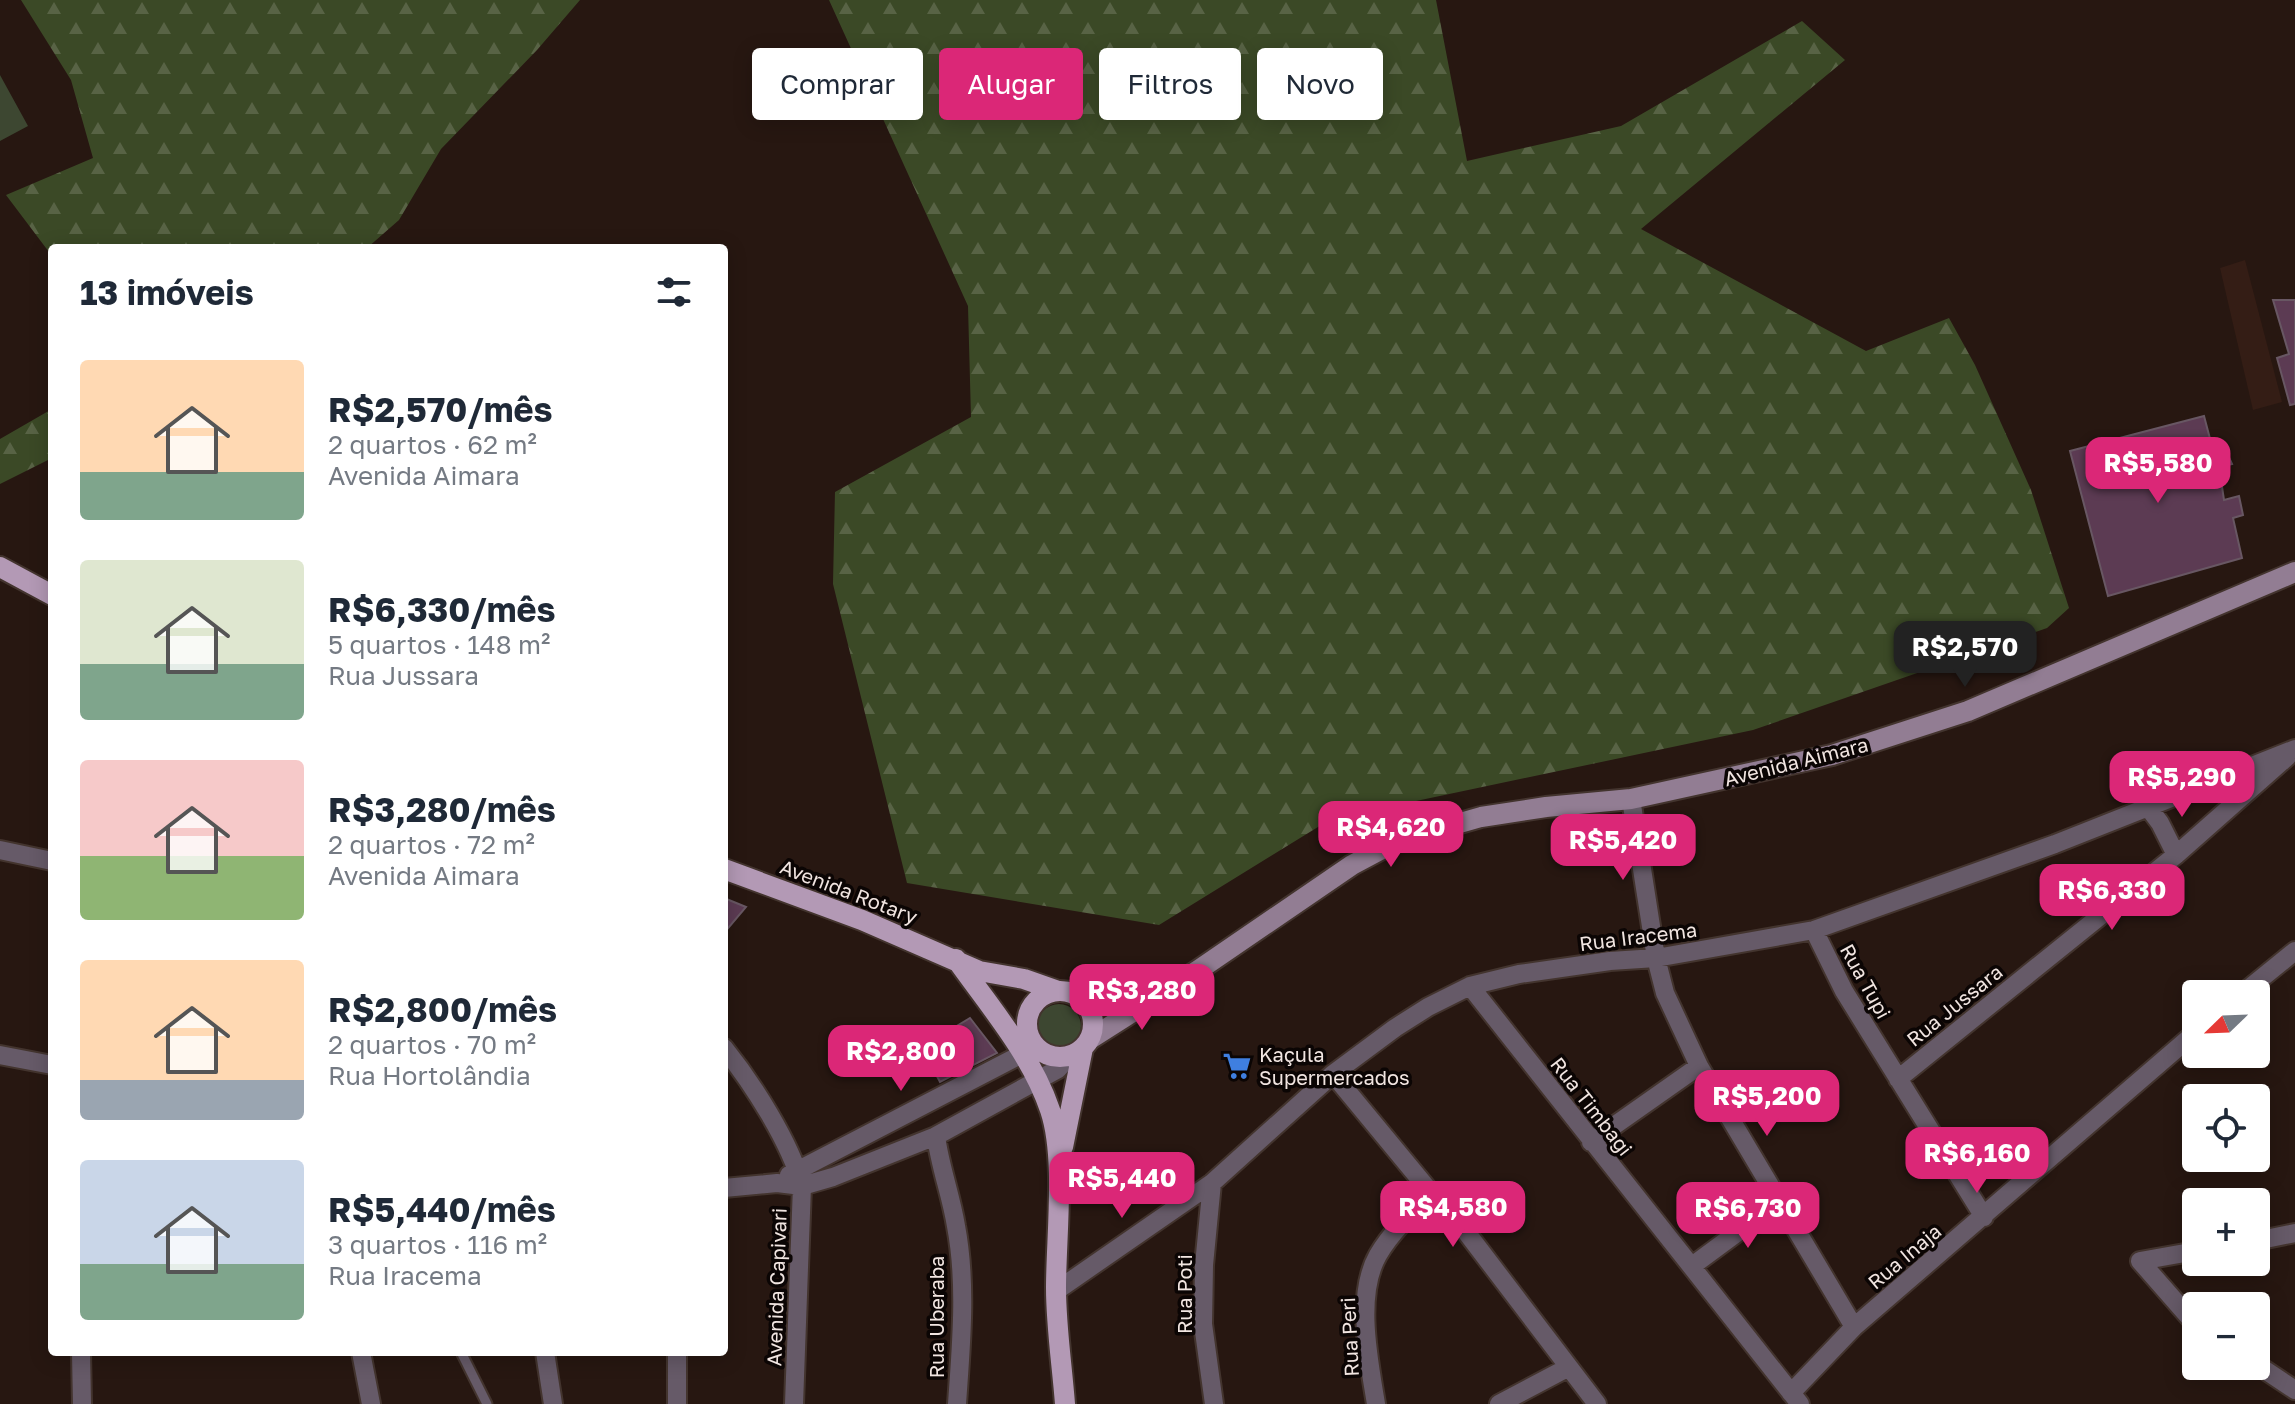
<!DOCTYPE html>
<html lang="pt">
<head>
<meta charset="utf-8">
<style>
	body { margin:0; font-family:"Golos Text",sans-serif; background:#f6f6f7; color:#1f2937; height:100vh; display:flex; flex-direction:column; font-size:30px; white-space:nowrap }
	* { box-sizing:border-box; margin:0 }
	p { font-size:26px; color:#747a83 }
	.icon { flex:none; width:44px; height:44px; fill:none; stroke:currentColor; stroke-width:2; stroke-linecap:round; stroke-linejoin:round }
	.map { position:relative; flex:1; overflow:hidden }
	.drawer { position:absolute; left:48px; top:244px; width:680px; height:1112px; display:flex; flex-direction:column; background:#fff; border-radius:8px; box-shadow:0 4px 20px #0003 }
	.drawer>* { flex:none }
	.guide { position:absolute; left:752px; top:48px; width:760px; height:72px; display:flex; gap:16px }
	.needle { width:52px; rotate:247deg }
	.controls { position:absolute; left:2182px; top:980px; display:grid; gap:16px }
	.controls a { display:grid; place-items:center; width:88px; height:88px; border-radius:8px; background:#fff; box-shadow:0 4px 20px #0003; font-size:40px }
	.price { position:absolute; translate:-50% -68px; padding:0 18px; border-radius:16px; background:#db2777; color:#fff; font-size:26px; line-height:52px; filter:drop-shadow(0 2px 4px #0008) }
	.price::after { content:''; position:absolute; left:50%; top:48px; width:24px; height:18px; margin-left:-12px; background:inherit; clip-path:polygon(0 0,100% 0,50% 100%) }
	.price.active { background:#222; color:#fff }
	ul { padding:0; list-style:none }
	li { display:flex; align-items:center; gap:24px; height:200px; padding:0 32px }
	li span { display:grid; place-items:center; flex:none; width:224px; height:160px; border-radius:8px; color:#555 }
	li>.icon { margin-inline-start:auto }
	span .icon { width:96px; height:96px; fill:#fffc; stroke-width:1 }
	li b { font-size:34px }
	h2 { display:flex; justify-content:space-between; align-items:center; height:96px; padding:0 32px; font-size:34px }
	.chip { padding:0 28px; border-radius:8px; background:#fff; box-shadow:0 4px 20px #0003; font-size:28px; line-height:72px }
	.chip.active { background:#db2777; color:#fff }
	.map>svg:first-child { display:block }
	.built { fill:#341d15 }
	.grass { fill:#3d4731 }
	.forest { fill:url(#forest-firs) }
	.building { fill:#5c3b53; stroke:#685763; stroke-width:2 }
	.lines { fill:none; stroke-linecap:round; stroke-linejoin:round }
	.lane-casing { stroke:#43342e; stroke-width:13 }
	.street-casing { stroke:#43342e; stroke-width:22 }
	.secondary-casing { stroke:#43342e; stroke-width:24 }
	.primary-casing { stroke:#43342e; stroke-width:24 }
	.lane { stroke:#665a68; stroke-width:9 }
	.street { stroke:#665a68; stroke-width:18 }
	.secondary { stroke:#927d93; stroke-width:20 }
	.primary { stroke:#b399b5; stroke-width:20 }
	.labels { text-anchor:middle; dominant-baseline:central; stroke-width:7; stroke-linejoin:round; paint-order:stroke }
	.street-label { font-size:20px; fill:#f1e5e1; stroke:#0b0504 }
	.poi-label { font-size:20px; fill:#f1e5e1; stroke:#0b0504; text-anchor:start }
</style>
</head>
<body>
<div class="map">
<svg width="2295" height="1404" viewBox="0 0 2295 1404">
	<defs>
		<pattern id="forest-firs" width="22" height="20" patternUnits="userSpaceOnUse" patternTransform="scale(2)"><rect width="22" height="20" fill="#3b4926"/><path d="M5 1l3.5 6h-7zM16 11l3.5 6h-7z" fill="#586345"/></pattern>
	</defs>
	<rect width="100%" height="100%" fill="#271711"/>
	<path class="built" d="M2245,260L2282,402L2253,410L2220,268Z"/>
	<path class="grass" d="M0,75L28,126L0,141Z
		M1037 1026a22 22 0 1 1 44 0a22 22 0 1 1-44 0Z"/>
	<path class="forest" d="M21,0H580L537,50L441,149L399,220L367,248H52V256L6,195L93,158L71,80Z
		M829,0H1436L1467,161L1621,126L1802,21L1845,60L1641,229L1866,351L1949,318L1975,365L2031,490L2069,608L2047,628L1753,730L1331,819L1159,925L907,883L833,584L835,492L971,417L968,306Z
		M52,409V458L0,484V439Z"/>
	<path class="building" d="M2273,300H2295V404L2290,405L2277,358L2289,354Z
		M2204,416L2213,450L2225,448L2232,464L2219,467L2224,500L2239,496L2243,515L2233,518L2242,558L2108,596L2070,451Z
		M724,898L746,907L724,933Z
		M970,1018L997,1053L940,1082L929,1061L954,1046L947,1032Z"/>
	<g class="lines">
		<defs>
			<path id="lane" d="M461,1352L487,1404"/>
			<path id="street" d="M1631,799L1656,958L1665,993L1699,1066L1854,1327
				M2148,807L2160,823L2176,855
				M0,850L52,861
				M1814,930L1844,991L1984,1217
				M1470,986L1800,1404
				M2242,994L2295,951
				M724,1048C753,1084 790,1142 802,1186L794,1404
				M0,1055L52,1065
				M1333,1074L1432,1194L1454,1216L1597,1404
				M1898,1079L2176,855L2287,757
				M936,1136C940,1167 951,1195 956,1226C967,1284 961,1346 957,1404
				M1591,1142L1699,1066
				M789,1175L1024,1053
				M1212,1183L1204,1265L1203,1324L1214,1404
				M724,1188L777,1183L802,1186L833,1177L936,1136L1058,1069L1071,1055
				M2256,1241L2295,1233
				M2196,1251L2140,1261L2196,1325
				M1692,1266L1780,1201
				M1056,1291L1212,1183L1333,1074L1395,1028L1428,1007L1470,986L1519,974L1610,961L1656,958L1814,930L2055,844L2295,749
				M81,1352L82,1404
				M361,1352L371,1404
				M545,1352L553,1404
				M677,1352V1404
				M2256,1364L2295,1390
				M1791,1393L1854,1327L2196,1032
				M1376,1404C1369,1361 1355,1295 1378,1255C1392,1231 1412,1213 1432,1194
				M1499,1404L1569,1367"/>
			<path id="secondary" d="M1072,993L1112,995L1160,990
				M1090,1039L1197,971L1352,865L1397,841L1481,817L1546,807L1631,799L1832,755L1968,711L2295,572"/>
			<path id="primary" d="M0,567L52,595
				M724,869L862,920L979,971L1024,979L1058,991
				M956,959C990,1007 1031,1054 1050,1110C1066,1157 1056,1237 1056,1288C1056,1326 1062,1365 1065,1404
				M1027 1024a33 33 0 1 1 66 0a33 33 0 1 1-66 0Z
				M1063,1147L1083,1048"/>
		</defs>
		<use href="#lane" class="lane-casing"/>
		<use href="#street" class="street-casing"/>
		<use href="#secondary" class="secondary-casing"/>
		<use href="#primary" class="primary-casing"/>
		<use href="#lane" class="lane"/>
		<use href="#street" class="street"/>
		<use href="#secondary" class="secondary"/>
		<use href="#primary" class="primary"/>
	</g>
	<defs>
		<symbol id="supermarket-bare" viewBox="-9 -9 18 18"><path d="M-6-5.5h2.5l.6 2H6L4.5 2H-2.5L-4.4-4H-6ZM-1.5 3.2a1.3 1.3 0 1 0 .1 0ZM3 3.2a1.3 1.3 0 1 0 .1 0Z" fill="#3f7fe0" stroke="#0b0504" stroke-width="2.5" paint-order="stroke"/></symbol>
	</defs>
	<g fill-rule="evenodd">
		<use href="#supermarket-bare" x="1217" y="1046" width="40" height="40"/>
	</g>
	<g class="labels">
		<g class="street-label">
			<text transform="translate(1796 761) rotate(-14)">Avenida Aimara</text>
			<text transform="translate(849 891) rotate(21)">Avenida Rotary</text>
			<text transform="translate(1638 936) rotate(-7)">Rua Iracema</text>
			<text transform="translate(1866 981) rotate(61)">Rua Tupi</text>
			<text transform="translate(1954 1005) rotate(-39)">Rua Jussara</text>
			<text transform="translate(1592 1106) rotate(52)">Rua Timbagi</text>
			<text transform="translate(1904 1256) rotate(-40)">Rua Inaja</text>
			<text transform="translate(776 1287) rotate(-88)">Avenida Capivari</text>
			<text transform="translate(1184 1294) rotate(-90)">Rua Poti</text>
			<text transform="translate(936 1317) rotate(-90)">Rua Uberaba</text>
			<text transform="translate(1349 1337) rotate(-93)">Rua Peri</text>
		</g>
		<g class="poi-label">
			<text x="1259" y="1054">Kaçula<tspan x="1259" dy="23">Supermercados</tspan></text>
		</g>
	</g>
</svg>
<div class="controls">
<a><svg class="needle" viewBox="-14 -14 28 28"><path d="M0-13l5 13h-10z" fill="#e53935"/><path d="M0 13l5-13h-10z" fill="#747a83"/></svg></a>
<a><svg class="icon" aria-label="locate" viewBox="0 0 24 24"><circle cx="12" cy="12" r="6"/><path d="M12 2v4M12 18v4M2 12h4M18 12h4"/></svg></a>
<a>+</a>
<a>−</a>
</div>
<b class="price" style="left:2158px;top:505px">R$5,580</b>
<b class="price active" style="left:1965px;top:689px">R$2,570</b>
<b class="price" style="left:2182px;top:819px">R$5,290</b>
<b class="price" style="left:1391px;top:869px">R$4,620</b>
<b class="price" style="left:1623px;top:882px">R$5,420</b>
<b class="price" style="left:2112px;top:932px">R$6,330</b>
<b class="price" style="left:1142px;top:1032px">R$3,280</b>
<b class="price" style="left:901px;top:1093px">R$2,800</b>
<b class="price" style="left:1767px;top:1138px">R$5,200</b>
<b class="price" style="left:1977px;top:1195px">R$6,160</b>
<b class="price" style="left:1122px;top:1220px">R$5,440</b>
<b class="price" style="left:1453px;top:1249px">R$4,580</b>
<b class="price" style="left:1748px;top:1250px">R$6,730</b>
<div class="guide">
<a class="chip">Comprar</a>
<a class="chip active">Alugar</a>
<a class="chip">Filtros</a>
<a class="chip">Novo</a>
</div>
<section class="drawer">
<h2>13 imóveis<svg class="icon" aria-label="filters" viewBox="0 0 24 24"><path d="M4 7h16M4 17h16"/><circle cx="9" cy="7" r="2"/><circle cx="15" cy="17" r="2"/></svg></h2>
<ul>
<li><span style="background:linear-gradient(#ffd9b3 70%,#7fa58c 0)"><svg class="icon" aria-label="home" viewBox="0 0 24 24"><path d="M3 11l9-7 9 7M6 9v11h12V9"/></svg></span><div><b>R$2,570/mês</b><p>2 quartos · 62 m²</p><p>Avenida Aimara</p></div></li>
<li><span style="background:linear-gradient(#dfe7d0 65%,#7fa58c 0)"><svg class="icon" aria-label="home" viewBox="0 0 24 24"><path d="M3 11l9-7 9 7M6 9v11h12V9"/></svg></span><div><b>R$6,330/mês</b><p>5 quartos · 148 m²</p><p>Rua Jussara</p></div></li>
<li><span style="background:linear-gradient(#f6c9c9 60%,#8fb573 0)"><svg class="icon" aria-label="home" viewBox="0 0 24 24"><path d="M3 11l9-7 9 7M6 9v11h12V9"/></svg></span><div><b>R$3,280/mês</b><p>2 quartos · 72 m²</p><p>Avenida Aimara</p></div></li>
<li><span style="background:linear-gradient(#ffd9b3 75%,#9aa5b1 0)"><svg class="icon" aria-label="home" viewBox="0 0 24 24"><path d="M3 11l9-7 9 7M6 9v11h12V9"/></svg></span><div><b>R$2,800/mês</b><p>2 quartos · 70 m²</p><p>Rua Hortolândia</p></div></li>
<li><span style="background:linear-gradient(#c9d6e8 65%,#7fa58c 0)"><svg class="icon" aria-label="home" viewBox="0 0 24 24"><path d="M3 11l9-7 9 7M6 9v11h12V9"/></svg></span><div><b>R$5,440/mês</b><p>3 quartos · 116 m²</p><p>Rua Iracema</p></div></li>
</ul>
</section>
</div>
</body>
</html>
